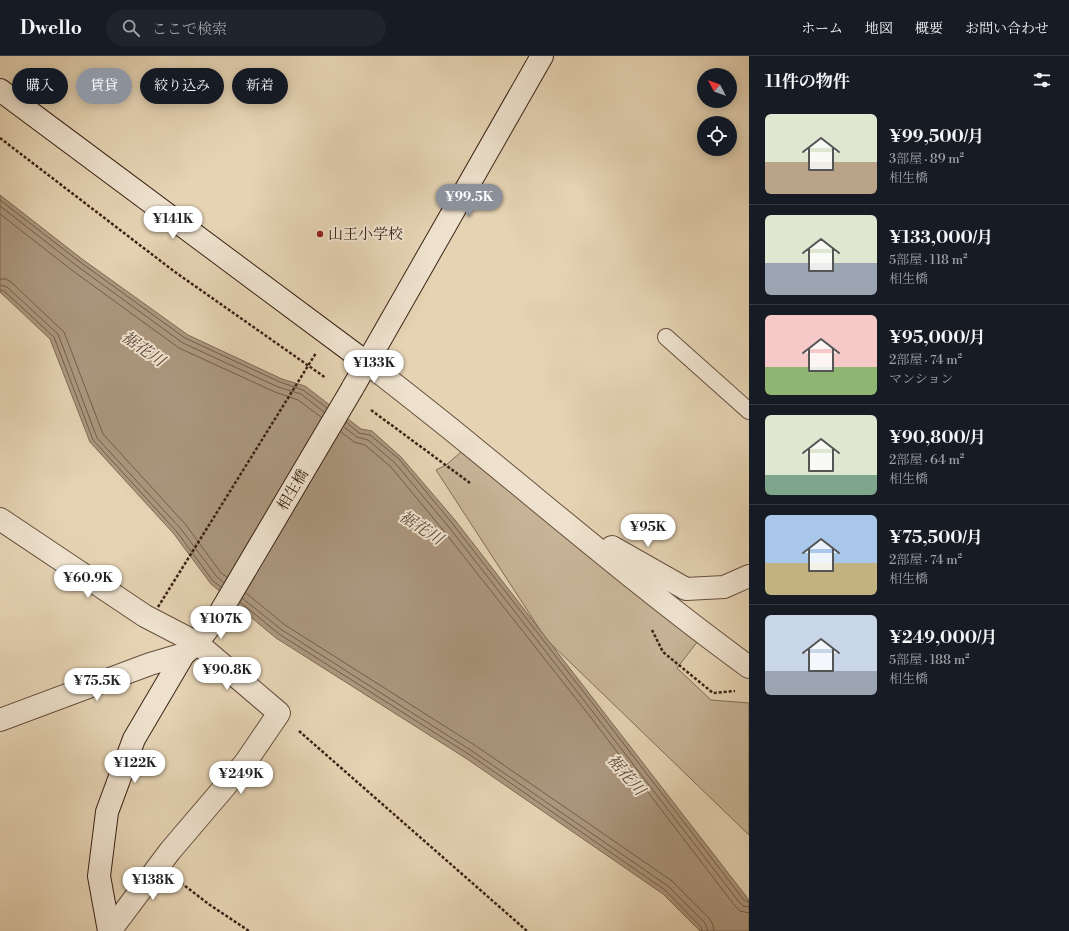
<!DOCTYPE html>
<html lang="ja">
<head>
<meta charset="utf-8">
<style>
	body { margin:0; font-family:"Libre Bodoni","Noto Serif JP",serif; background:#20242c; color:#f1f3f6; height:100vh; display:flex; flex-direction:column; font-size:15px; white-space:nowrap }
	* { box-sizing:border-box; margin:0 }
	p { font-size:13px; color:#9ea1a6 }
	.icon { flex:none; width:22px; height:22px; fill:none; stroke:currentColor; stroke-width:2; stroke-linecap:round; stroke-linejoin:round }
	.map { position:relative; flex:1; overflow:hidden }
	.details { display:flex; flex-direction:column; background:#171b24; width:320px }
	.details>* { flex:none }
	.hud { position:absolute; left:12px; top:12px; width:380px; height:36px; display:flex; gap:8px }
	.needle { width:26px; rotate:311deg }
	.controls { position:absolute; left:697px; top:12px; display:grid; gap:8px }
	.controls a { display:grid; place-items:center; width:40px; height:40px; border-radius:50%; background:#171b24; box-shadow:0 2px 10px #0003; font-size:20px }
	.price { position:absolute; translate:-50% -34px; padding:0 9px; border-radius:14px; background:#fff; color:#222; font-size:13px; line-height:26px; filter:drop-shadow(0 1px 2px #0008) }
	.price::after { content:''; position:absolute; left:50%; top:24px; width:12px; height:9px; margin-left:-6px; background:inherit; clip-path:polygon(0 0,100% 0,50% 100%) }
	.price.current { background:#8c9099; color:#fff }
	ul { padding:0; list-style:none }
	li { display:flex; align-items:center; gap:12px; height:100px; padding:0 16px }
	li+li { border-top:1px solid #363941 }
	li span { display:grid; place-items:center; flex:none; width:112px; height:80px; border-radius:6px; color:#555 }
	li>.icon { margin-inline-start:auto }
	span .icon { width:48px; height:48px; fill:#fffc; stroke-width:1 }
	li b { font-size:17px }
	h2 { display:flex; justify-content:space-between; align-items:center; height:48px; padding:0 16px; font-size:17px }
	.chip { padding:0 14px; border-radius:18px; background:#171b24; box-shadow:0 2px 10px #0003; font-size:14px; line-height:36px }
	.chip.current { background:#8c9099; color:#fff }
	header { display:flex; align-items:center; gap:24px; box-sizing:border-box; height:56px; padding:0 20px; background:#171b24; border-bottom:1px solid #363941 }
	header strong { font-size:19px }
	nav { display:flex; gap:22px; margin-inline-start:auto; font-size:14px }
	.search { width:280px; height:36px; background:#20242c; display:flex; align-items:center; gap:10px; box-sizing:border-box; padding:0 14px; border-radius:22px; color:#9ea1a6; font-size:15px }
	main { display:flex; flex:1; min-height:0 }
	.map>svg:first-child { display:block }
	.green { fill:#c8b598; stroke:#826c58 }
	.water { fill:#ab977e; stroke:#7e6955 }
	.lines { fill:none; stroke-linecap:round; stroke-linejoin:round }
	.shore { stroke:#735d4a; stroke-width:1 }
	.lane-casing { stroke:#664f3e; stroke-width:18 }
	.street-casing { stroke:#664f3e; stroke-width:24 }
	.secondary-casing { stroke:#3b2317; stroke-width:24 }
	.path { stroke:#3b2317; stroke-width:2.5; stroke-dasharray:3 2; stroke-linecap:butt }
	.lane { stroke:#eee2ce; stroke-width:16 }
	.street { stroke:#eee2ce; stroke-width:22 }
	.secondary { stroke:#eee2ce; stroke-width:22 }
	.secondary-bridge-casing { stroke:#3b2317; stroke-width:24; stroke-linecap:butt }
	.path-bridge { stroke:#3b2317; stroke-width:2.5; stroke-dasharray:3 2; stroke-linecap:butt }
	.secondary-bridge { stroke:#eee2ce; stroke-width:22 }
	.poi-dot { fill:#8f2418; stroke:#eee2ce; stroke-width:1.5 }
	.labels { text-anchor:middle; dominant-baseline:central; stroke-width:4; stroke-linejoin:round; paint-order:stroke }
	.poi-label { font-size:15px; fill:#3b2317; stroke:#eee2ce; text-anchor:start }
	.street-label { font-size:15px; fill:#3b2317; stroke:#eee2ce }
	.water-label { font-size:16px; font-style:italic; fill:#5d4636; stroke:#eee2ce }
</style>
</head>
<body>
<header>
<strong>Dwello</strong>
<div class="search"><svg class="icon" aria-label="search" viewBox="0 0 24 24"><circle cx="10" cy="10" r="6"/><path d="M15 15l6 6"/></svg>ここで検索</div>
<nav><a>ホーム</a><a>地図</a><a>概要</a><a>お問い合わせ</a></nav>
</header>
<main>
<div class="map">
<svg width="749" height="875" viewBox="0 0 749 875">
	<rect width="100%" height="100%" fill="#e5d3b3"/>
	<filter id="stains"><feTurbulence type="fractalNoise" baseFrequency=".005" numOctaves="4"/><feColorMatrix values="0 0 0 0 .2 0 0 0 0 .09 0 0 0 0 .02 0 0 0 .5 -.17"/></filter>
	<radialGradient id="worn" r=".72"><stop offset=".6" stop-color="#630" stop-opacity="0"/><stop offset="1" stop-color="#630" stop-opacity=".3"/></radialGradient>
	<path class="green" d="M461,396L698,585L677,612L711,644L749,647V779L546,583L436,414L446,409Z"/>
	<path class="water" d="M0,139L82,203L188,279L282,323L305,330L361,373L372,375L401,401L455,464L749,844V875H700L663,838L467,703L276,582L211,528L174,478L90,386L50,283L0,236Z"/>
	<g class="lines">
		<path class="shore" d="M0,144L80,206L185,282L280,326L303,334L327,352
			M0,150L77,210L183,287L278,331L301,338L324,356
			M0,158L73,215L179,292L275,336L298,344L321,361
			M0,223H6L11,226L64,276L103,378L186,469L221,517L227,521
			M0,229L7,231L58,278L97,382L181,473L217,521L224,527
			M0,234L4,235L54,281L93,384L177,476L213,525L221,531
			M346,366L359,377L370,379L399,403L452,467L600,657L743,843L746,845L749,846
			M344,371L357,381L368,384L395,407L448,470L596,660L739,846L743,850L749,851
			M341,376L354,386L365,389L391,411L443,474L592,663L735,850L740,855L749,857
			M246,537L285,569L476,690L672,825L710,863L713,869L714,875
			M242,542L282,574L472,695L668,830L705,867L708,875
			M240,546L279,578L470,699L665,834L701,871L702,875"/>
		<defs>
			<path id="lane" d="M666,281L749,355"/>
			<path id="street" d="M367,307C403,335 439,363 474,392C565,466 654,542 749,611
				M0,463L145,560L197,587L279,657L245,707L170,795L110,875
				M612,491L686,533L724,531L749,520
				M0,664L150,608L184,598"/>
			<path id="secondary" d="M0,34L367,307
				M352,333L542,0
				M109,875L99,820L107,756L134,683L184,598L197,587L218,560"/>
		</defs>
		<use href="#lane" class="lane-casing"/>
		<use href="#street" class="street-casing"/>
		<use href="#secondary" class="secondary-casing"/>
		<path class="path" d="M0,82L175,216L326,322
			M371,354L470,427
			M652,574L663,596L713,637L735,635
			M299,675L527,875
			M181,827L210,849L249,875"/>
		<use href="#lane" class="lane"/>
		<use href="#street" class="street"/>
		<use href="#secondary" class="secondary"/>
		<defs>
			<path id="secondary-bridge" d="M218,560L352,333"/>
		</defs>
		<use href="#secondary-bridge" class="secondary-bridge-casing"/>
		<path class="path-bridge" d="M158,551L316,297"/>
		<use href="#secondary-bridge" class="secondary-bridge"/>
	</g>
	<circle class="poi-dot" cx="320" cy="178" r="4"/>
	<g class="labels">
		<g class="poi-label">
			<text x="328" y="178">山王小学校</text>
		</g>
		<g class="street-label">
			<text transform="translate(293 434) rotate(-59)">相生橋</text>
		</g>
		<g class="water-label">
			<text transform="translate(143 293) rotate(35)">裾花川</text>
			<text transform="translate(421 472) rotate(33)">裾花川</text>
			<text transform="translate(626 719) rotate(49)">裾花川</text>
		</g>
	</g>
	<rect width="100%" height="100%" filter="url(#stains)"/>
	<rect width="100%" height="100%" fill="url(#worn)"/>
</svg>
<div class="controls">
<a><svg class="needle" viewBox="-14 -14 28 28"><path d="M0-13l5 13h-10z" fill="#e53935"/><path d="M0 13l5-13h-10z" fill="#9ea1a6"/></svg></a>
<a><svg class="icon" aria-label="locate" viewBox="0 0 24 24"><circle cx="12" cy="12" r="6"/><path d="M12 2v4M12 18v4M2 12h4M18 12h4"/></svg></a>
</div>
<b class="price current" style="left:469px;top:162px">¥99.5K</b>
<b class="price" style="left:173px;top:184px">¥141K</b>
<b class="price" style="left:374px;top:328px">¥133K</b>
<b class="price" style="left:648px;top:492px">¥95K</b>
<b class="price" style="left:88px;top:543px">¥60.9K</b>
<b class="price" style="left:221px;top:584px">¥107K</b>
<b class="price" style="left:227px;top:635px">¥90.8K</b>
<b class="price" style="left:97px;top:646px">¥75.5K</b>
<b class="price" style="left:135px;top:728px">¥122K</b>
<b class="price" style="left:241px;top:739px">¥249K</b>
<b class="price" style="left:153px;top:845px">¥138K</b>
<div class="hud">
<a class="chip">購入</a>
<a class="chip current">賃貸</a>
<a class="chip">絞り込み</a>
<a class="chip">新着</a>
</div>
</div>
<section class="details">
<h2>11件の物件<svg class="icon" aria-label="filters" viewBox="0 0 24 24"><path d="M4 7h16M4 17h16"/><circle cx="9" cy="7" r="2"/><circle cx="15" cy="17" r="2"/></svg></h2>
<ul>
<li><span style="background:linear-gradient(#dfe7d0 60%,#b9a48a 0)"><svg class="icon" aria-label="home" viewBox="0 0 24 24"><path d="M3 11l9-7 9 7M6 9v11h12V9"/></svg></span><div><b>¥99,500/月</b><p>3部屋 · 89 m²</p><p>相生橋</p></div></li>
<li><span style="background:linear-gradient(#dfe7d0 60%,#9aa5b1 0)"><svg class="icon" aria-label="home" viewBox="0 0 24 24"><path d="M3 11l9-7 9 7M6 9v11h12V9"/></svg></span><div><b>¥133,000/月</b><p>5部屋 · 118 m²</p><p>相生橋</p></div></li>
<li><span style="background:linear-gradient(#f6c9c9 65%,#8fb573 0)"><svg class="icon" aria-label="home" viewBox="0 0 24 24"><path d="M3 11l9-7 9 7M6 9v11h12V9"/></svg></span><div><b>¥95,000/月</b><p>2部屋 · 74 m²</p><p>マンション</p></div></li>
<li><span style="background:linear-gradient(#dfe7d0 75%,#7fa58c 0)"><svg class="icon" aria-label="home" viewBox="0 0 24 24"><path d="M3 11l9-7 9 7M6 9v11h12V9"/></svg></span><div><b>¥90,800/月</b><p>2部屋 · 64 m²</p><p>相生橋</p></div></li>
<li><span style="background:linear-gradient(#a9c7e8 60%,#c2b280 0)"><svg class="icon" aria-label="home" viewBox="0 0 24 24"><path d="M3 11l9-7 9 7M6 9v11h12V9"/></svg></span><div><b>¥75,500/月</b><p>2部屋 · 74 m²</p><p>相生橋</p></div></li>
<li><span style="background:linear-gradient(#c9d6e8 70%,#9aa5b1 0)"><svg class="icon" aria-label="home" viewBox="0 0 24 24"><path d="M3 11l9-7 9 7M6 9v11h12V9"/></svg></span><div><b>¥249,000/月</b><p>5部屋 · 188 m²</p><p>相生橋</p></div></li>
</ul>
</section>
</main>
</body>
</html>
